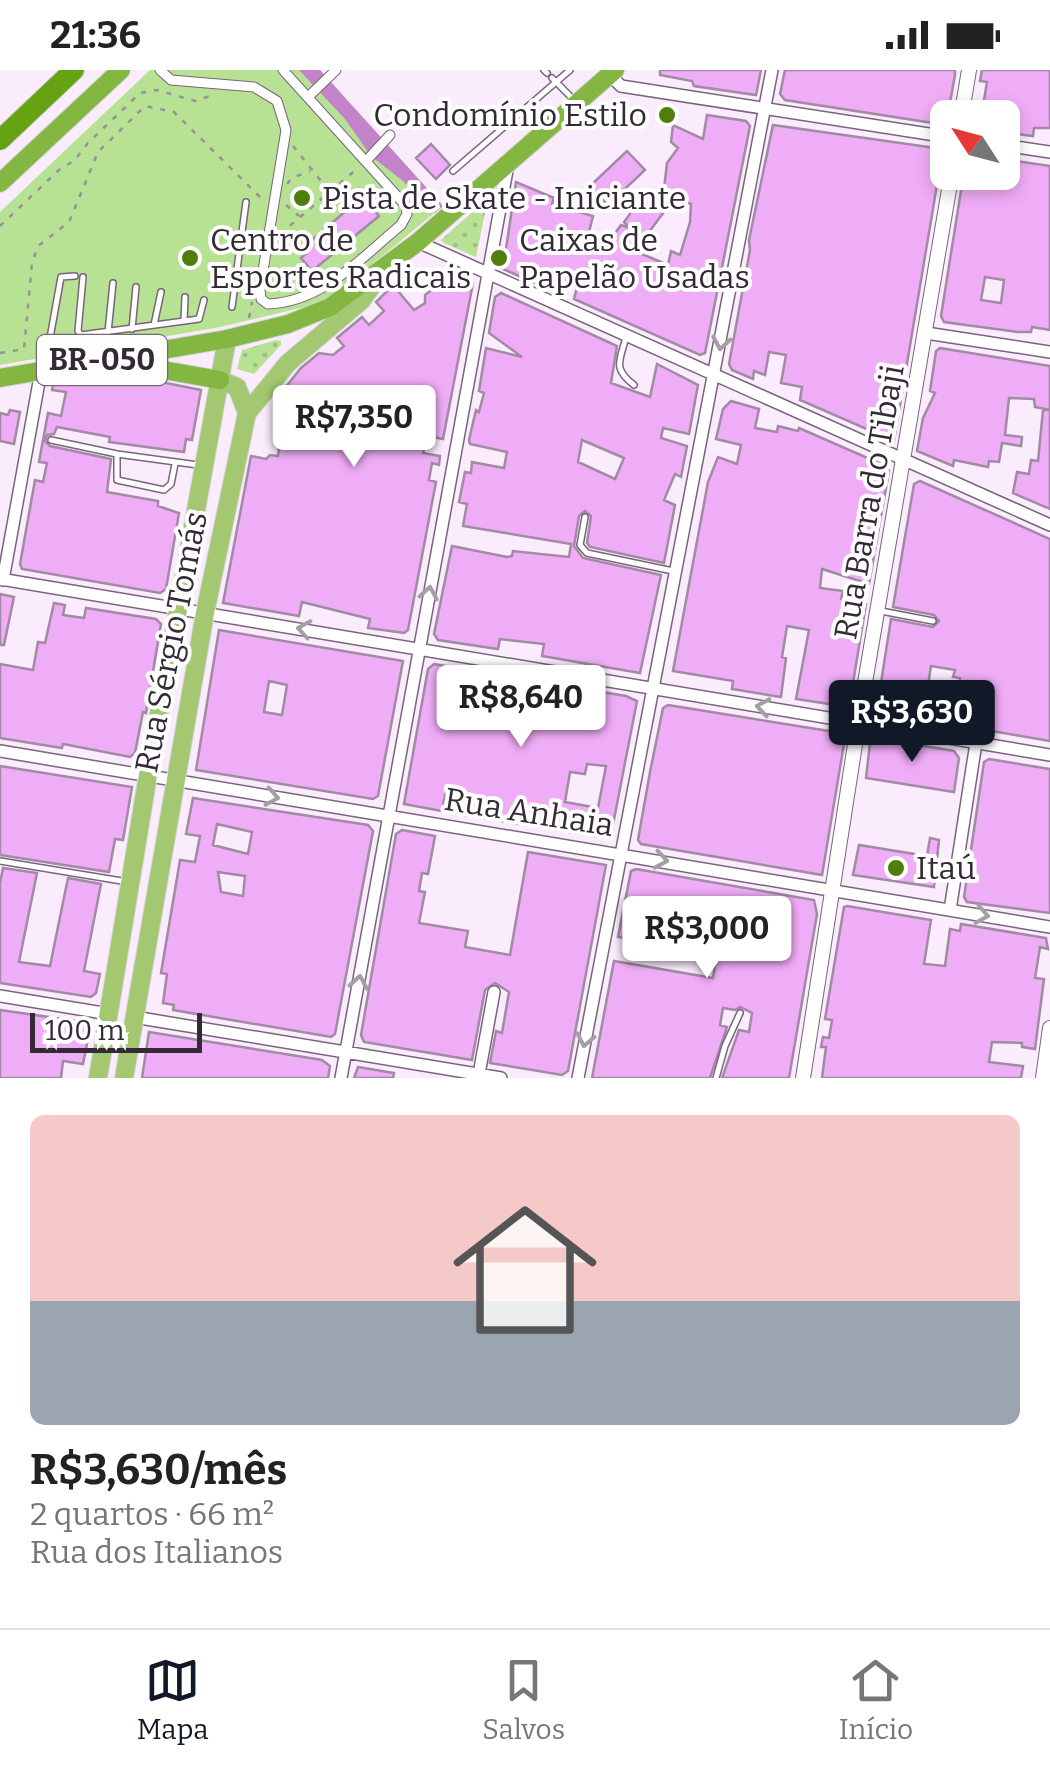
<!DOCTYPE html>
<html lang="pt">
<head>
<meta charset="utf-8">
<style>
	body { margin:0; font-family:Bitter,serif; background:#f2f2f2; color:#222; height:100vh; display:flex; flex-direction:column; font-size:38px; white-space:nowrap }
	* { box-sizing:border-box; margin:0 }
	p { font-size:32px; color:#767676 }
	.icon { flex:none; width:55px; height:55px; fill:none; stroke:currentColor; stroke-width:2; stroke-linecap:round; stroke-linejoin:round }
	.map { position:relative; height:1008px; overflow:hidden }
	.drawer { display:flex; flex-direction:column; background:#fff; flex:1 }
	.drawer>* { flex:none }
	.needle { width:65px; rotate:306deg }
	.buttons { position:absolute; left:930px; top:30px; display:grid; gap:20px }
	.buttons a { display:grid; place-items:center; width:90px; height:90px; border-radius:15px; background:#fff; box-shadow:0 5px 15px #0003; font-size:50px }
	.scale { position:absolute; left:30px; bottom:25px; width:172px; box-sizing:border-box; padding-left:10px; border:5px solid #342a35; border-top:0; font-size:28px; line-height:35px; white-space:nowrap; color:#342a35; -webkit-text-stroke:8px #fefefe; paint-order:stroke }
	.price { position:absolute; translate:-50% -85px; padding:0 22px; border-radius:10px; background:#fff; color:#222; font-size:32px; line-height:65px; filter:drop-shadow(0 2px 5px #0008) }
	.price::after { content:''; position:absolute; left:50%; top:60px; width:30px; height:22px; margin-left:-15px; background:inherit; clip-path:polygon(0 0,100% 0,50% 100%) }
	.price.selected { background:#111827; color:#fff }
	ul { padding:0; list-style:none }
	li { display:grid; align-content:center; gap:20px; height:530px; padding:0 30px }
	li span { display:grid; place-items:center; height:310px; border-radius:15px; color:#555 }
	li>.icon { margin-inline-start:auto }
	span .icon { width:180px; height:180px; fill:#fffc; stroke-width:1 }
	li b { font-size:42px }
	.status { display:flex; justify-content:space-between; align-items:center; height:70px; padding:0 50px; background:#fff; direction:ltr }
	.status svg { height:28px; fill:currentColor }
	.dock { display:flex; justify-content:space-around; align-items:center; height:140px; border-top:2px solid #e0e0e0; background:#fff; font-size:28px; color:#767676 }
	.dock a { display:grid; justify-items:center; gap:5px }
	.dock .selected { color:#111827 }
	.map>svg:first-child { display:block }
	.grass { fill:url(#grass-dots) }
	.pitch { fill:#b7e193 }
	.water { fill:#c383ca }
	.building { fill:#f0adf7; stroke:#a18aa3; stroke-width:2.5; fill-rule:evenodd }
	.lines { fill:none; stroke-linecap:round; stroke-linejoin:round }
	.service-casing { stroke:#79647b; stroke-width:8 }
	.pedestrian-casing { stroke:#79647b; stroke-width:11 }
	.minor-casing { stroke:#79647b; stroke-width:14 }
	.tertiary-casing { stroke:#79647b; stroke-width:16 }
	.primary-casing { stroke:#d6d4d7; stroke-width:20 }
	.trunk-casing { stroke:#d6d4d7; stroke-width:20 }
	.motorway-casing { stroke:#d6d4d7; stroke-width:22 }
	.path { stroke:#9c909d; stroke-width:2.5; stroke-dasharray:5 8; stroke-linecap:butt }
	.service { stroke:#fff; stroke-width:5 }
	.pedestrian { stroke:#fff; stroke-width:9 }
	.minor { stroke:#fff; stroke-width:11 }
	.tertiary { stroke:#fff; stroke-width:14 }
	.primary { stroke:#a3c871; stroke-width:18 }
	.trunk { stroke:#84b642; stroke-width:18 }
	.motorway { stroke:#66a313; stroke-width:20 }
	.oneway { stroke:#a49fa4 }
	.poi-dot { fill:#4e7f0d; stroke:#fefefe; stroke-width:4 }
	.labels { text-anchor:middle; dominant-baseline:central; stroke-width:8; stroke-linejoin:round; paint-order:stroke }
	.shield { fill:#fefefe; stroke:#716a71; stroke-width:2.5 }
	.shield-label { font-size:30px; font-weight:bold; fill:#342a35 }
	.poi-label { font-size:32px; fill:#342a35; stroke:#fefefe; text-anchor:start }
	.street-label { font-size:32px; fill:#342a35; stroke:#fefefe }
</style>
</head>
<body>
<div class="status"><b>21:36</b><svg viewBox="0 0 49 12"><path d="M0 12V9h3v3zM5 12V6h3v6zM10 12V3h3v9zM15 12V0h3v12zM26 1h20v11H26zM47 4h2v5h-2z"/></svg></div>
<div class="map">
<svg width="1050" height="1008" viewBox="0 0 1050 1008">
	<defs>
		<pattern id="grass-dots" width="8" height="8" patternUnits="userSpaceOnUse" patternTransform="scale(2.5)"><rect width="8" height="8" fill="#b7e193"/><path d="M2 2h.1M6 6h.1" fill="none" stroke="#9ec17f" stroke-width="1.8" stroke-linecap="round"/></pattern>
	</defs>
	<rect width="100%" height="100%" fill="#faecfc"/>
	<path class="grass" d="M488,128L476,187L444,173L441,170Z
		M276,270L281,271V275L254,304L237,299L242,280Z"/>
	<path class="pitch" d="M150,0H320L443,136L326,232L220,257L0,295V142Z"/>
	<path class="water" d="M299,0H320L443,136L435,143L403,111L371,86L345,49Z"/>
	<path class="building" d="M660,0H761L756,25L694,16L692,11L660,5Z
		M785,0H955V5L946,55L785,30L780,24Z
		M982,0H1050V58H1034L1033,66L1024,65L1002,61V48H981L987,12L980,11Z
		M707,45L746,51L750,56L705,283L700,285L574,229L578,213L538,203L535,213L503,199L516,112L554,128L552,134L593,146L589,162L610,170L621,155L630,158L624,152L645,123L662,136L667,93L678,78L671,72L673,55L703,69ZM675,127L691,134L690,152L680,185L671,181L668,195L635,181Z
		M773,55L943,79L894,371L800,330L802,317L781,313L786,285L769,282L765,305L754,301L753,309L732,300L729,294L750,180L749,170Z
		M431,74L450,95L436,109L416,88Z
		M627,81L645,100L608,135L590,116Z
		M1002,89L1050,96V260L1032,257L1031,262H1018L944,252L941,246L964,102H1002ZM985,207L1004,210L1001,233L981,230Z
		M362,127L379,146L312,201L301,188L308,182L304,177Z
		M458,207L473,213L443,369L427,366L423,383L440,386L439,395L432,393L429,410L436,412L408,560L404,563L368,558L370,549L302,532L299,546L223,533L251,386L266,389L270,385L278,386L279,378L299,360L301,350L277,328L301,298L319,283L333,285L344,276L337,268L362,247L369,255L384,241L376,232L393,215L414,240L425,233V225L434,218H455Z
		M501,223L617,276L611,313L650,327L657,294L698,315L689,364L663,358L661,368L687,376L681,407L675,404L664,430L675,435L664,493L590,477L587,473L591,446L585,441L579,446L574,476L583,488L661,505L640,603L542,586L544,574L500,569L498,579L438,570L434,564L452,476L507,487L512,486L513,481L569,487L571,474L463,456L467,434L459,432L465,402L471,403L472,392L504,398L507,382L470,374L469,370L476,340L479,342L484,323L479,321L486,278L522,287L489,263L495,227ZM582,370L624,388L615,409L578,392Z
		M940,278L1050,296V340L1035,337L1034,329L1009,328L1005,365L1022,367L1021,376L1002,373L999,392L989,391L988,397L954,390L953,396L917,381L923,348L935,323L930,321L936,281Z
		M116,303L201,320L192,370L186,369L184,382L109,372L110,367L57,357L54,364L47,365L45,371L50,376L111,389L107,422L158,431V436L179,443L166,519L160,523L22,499L20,494L35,410L43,412L47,393L39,392L48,343L61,346L66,322L52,320L54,311Z
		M731,331L759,339L755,358L777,362L778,356L798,361L799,358L886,396L889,401L869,514L822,499L820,518L843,521L841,529L866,534L849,637L796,629L809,560L787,556L782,587L786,588L781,627L732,619L733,611L673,601L708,412L718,387L737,394L741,375L716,369L723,339Z
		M10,340L20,342L14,374L0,371V343L8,345Z
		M1043,340H1050V439L1013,423L1017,402L1029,404L1031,390L1038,391Z
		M920,411L1050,469V671L932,651L933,644L899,637L897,645L880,642L877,638L891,549L933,557L939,551L934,545L893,537L914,414ZM931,596L955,600L953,607L960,608L957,627L927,622Z
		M0,524L14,527L4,575H0Z
		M54,533L65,535L63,545L84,548L86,538L156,549L161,554L146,643L143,642L135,683L130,687L63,674L62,678L0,668V594L33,600L38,572L45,573Z
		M219,560L403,591L378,726L373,729L196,700ZM269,611L287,615L282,645L264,642Z
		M434,594L626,626L637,631L611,765L606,768L464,745L467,729L445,725L442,741L404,734L428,599ZM587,694L606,696L598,738L565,732L570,702L585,704Z
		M668,635L841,663L845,668L822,805L641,774L638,770L650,702L663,638Z
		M876,668L954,681L959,688L954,722L866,708L870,673Z
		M989,689L1050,699V843L967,832L964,827L984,692Z
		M0,696L132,717L123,770L115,769L109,802L0,785Z
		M193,728L368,755L373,761L335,964L331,967L173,940L174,935L163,933L167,904L161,903L180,790L195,792L200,766L186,764ZM217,754L252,762L248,784L213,775ZM218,802L245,806L243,826L221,822Z
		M402,760L435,766L428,804L422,803L419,821L425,822L419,853L468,861L465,877L510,885L528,782L606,795L568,1001L562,1005L490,993L496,961L502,963L509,922L495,913L485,920L472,990L364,972L361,965L396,764Z
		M930,768L939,770L934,817L853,805L859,775L927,786Z
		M3,798L37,803L19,892L50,896L68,808L101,814L84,901L100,904L96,923L91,927L0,913V813Z
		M636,799L814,830L817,844L789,1008H722L739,960L749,962L752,943L740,937L735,940L723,938L720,955L727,957L710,1008H592L614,891L713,908L717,883L618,867L631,801Z
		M847,836L931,850L924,894L945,896L950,859L960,861L961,854L1046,868L1048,879L1040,877L1035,908L1044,909L1035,979L1022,977V973L992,972L989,992L1023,996L1021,1008H822L826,977H821L823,967L829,968L832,950L825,949L844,837Z
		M0,940L91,953L83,994L63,991L61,1008H0Z
		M149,962L322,990L330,996L328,1008H142Z
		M358,997L394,1003L393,1008H354Z"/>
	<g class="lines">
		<defs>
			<path id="service" d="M544,0L547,3
				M552,8L575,31
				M453,101L570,0
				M83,207L78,261L81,265L199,249L204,230
				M232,237L246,132
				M184,251L185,227
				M154,255L161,222
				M132,259L136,217
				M108,262L113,213
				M626,267C620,291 612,298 634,315
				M48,279L61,207L75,206
				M51,370L117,384L198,395
				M117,384V410L164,420L171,414L175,394
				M585,447L580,475L587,483L673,501
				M881,541L933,551
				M0,791L128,812
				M716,1008L725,976L740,943"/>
			<path id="pedestrian" d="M160,0L171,10L254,17L277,31L286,60L260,219L261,229L268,234C323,232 361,188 401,155L407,144L406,136L283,0
				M308,27L336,0
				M366,91L390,65"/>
			<path id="minor" d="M610,5L621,16L948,67
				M1002,75L1050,82
				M418,172L1050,455
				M926,263L1050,282
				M0,509L1050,685
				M3,510L41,301
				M0,681L1050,857
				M950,840L976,673
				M0,926L109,944
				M134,947L501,1008
				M479,1004L494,922
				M341,1008L508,95
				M578,1008L772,0"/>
			<path id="tertiary" d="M961,48L969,0
				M803,1008L861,636L952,102
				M1043,1008L1050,958"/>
			<path id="primary" d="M220,310L237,317L247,343
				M98,1008L148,705L227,269
				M124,1008L205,543L247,343L288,293L361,231L383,201"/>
			<path id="trunk" d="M0,113L121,0
				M129,285L158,299L220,310
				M0,308L227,269L288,254L330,237L418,172L615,0"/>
			<path id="motorway" d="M0,70L74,0"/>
		</defs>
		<use href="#service" class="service-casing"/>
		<use href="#pedestrian" class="pedestrian-casing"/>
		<use href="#minor" class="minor-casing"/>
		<use href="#tertiary" class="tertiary-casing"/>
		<use href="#primary" class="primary-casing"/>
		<use href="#trunk" class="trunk-casing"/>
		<use href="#motorway" class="motorway-casing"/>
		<path class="path" d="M293,76L329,121
			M287,114L292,108L310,101
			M286,135L299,146
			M0,156L61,98L74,91L88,73L140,23L157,20L195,31L216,24
			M280,164L358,98
			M249,248L252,232
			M0,283L24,279L32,193L38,176L69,152L98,82L145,36L174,42L264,131"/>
		<use href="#service" class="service"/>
		<use href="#pedestrian" class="pedestrian"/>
		<use href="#minor" class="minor"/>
		<use href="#tertiary" class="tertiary"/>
		<use href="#primary" class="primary"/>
		<use href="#trunk" class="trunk"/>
		<use href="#motorway" class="motorway"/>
	</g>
	<defs><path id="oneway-chevron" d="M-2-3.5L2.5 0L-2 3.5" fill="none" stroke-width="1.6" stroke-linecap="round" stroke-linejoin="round" transform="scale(2.5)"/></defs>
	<g class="oneway">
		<use href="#oneway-chevron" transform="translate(721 273) rotate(100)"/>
		<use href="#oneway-chevron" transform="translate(429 523) rotate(-80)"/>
		<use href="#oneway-chevron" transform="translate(304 559) rotate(-170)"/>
		<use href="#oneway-chevron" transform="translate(763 637) rotate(-171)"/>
		<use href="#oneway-chevron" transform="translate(272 727) rotate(10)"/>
		<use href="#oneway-chevron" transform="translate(661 790) rotate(9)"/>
		<use href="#oneway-chevron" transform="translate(982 845) rotate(10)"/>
		<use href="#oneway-chevron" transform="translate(359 912) rotate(-80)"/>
		<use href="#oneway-chevron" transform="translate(585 970) rotate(101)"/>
	</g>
	<g class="poi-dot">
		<circle cx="667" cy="45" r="10"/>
		<circle cx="302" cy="128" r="10"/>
		<circle cx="190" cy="188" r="10"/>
		<circle cx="499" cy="188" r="10"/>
		<circle cx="896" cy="798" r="10"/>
	</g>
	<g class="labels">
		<rect class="shield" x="37" y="265" width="130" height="50" rx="8"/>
		<g class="shield-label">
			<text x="102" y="290">BR-050</text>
		</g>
		<g class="poi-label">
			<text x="647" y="45" text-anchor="end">Condomínio Estilo</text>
			<text x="322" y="128">Pista de Skate - Iniciante</text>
			<text x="210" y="170">Centro de<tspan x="210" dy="37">Esportes Radicais</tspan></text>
			<text x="519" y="170">Caixas de<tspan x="519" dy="37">Papelão Usadas</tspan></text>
			<text x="916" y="798">Itaú</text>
		</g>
		<g class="street-label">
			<text transform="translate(869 432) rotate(-80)">Rua Barra do Tibaji</text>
			<text transform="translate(171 572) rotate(-79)">Rua Sérgio Tomás</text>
			<text transform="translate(529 742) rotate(9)">Rua Anhaia</text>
		</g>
	</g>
</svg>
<div class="buttons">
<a><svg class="needle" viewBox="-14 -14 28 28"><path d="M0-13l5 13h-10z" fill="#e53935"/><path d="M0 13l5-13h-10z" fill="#767676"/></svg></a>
</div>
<div class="scale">100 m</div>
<b class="price" style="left:354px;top:400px">R$7,350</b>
<b class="price" style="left:521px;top:680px">R$8,640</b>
<b class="price selected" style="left:912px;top:695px">R$3,630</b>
<b class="price" style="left:707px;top:911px">R$3,000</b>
</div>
<section class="drawer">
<ul>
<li><span style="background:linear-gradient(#f6c9c9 60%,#9aa5b1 0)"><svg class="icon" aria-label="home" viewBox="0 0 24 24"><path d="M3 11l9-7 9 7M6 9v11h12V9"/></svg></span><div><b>R$3,630/mês</b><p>2 quartos · 66 m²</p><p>Rua dos Italianos</p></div></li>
</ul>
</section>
<nav class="dock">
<a class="selected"><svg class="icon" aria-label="map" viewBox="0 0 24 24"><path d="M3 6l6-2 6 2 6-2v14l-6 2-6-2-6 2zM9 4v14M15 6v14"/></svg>Mapa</a>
<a><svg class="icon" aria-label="saved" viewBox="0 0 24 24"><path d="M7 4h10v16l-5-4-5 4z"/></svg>Salvos</a>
<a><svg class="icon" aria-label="home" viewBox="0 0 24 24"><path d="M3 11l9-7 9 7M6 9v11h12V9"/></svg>Início</a>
</nav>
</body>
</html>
